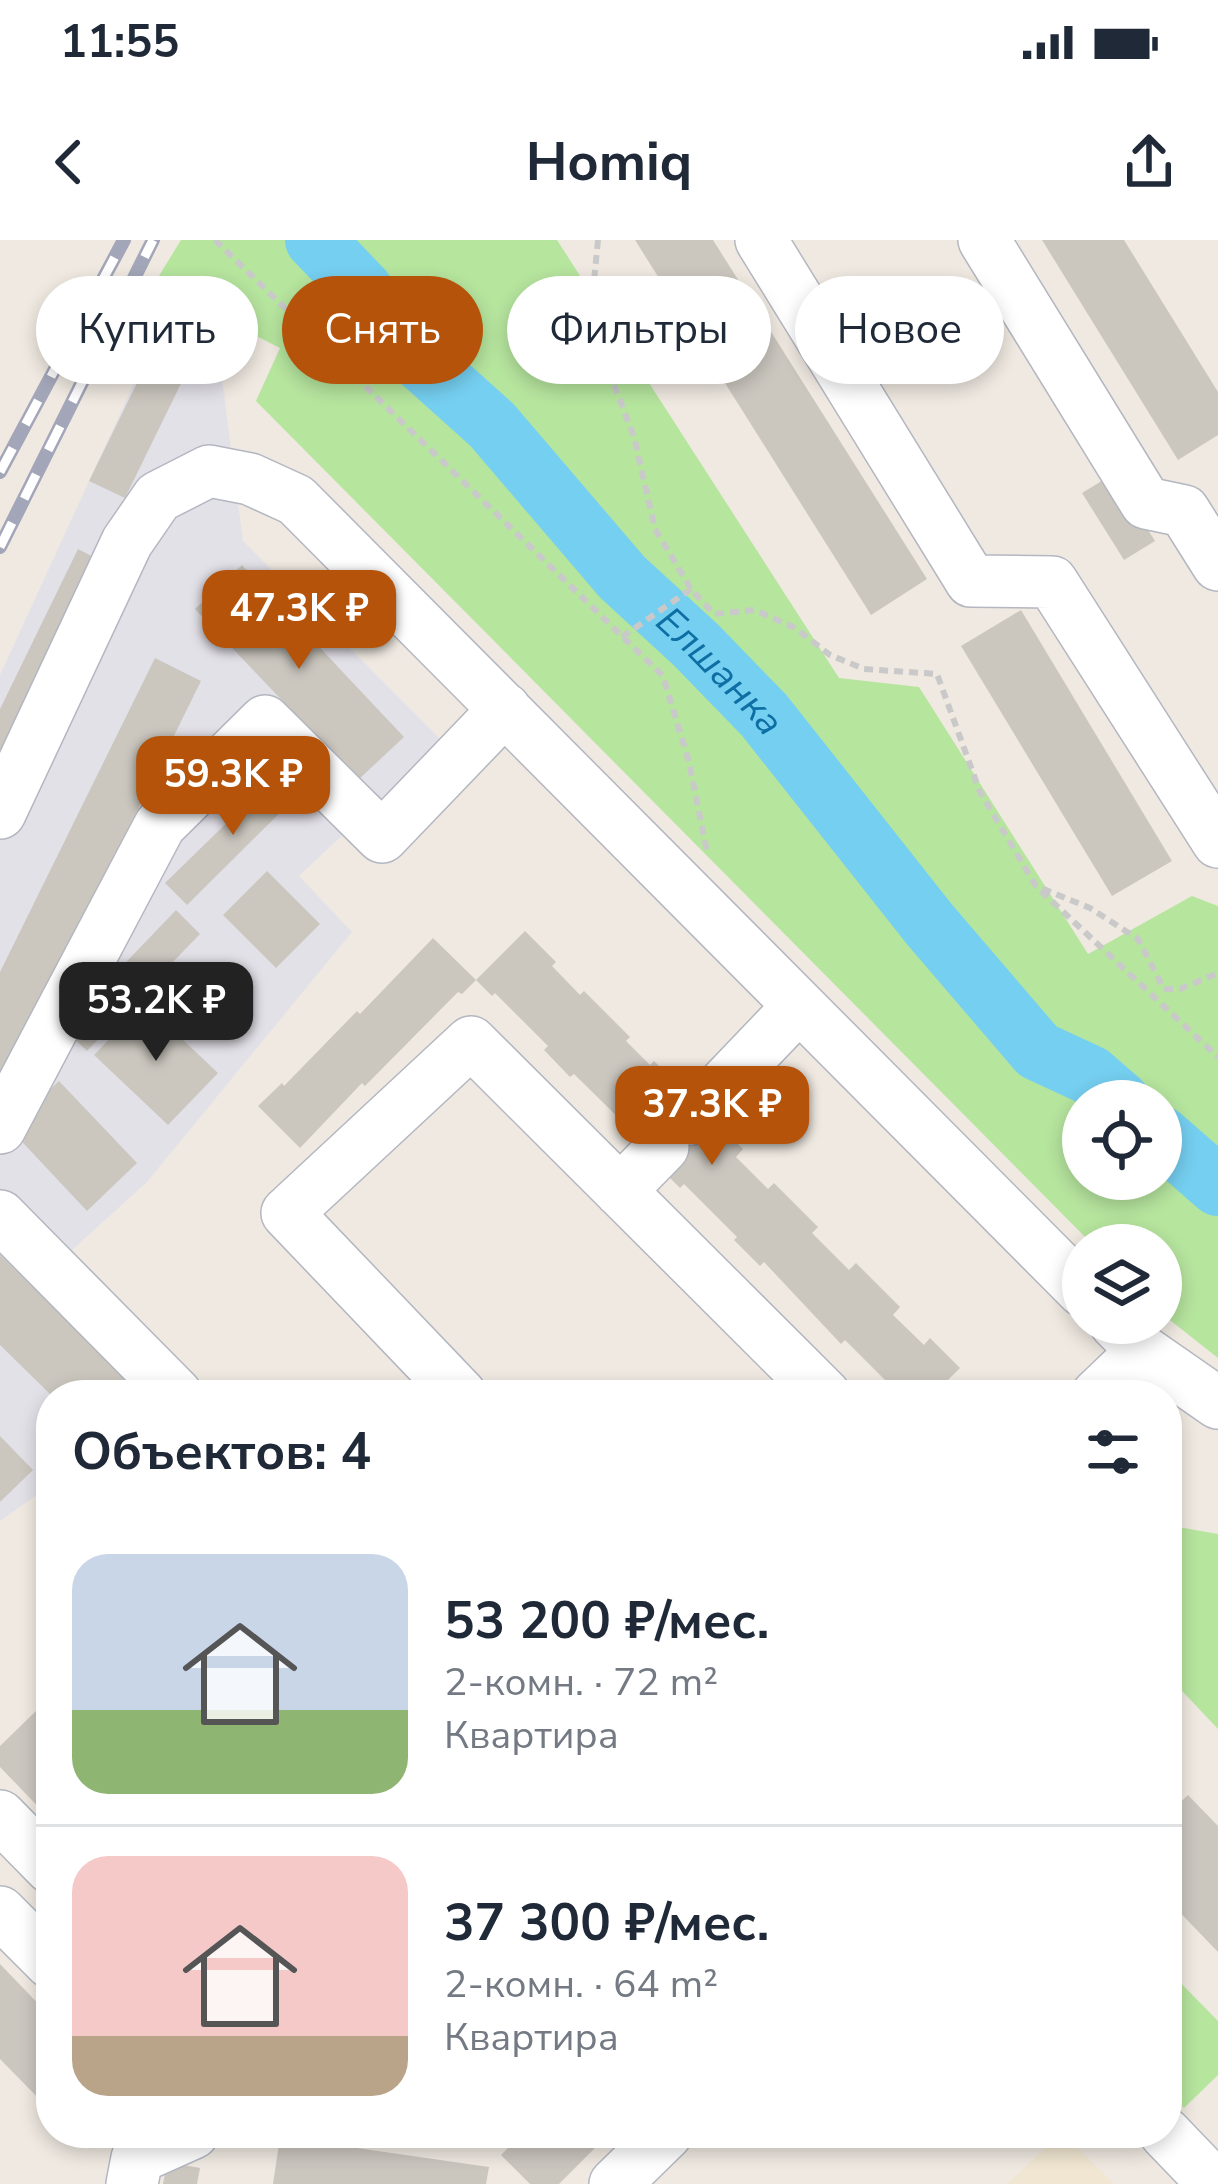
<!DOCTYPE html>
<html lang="ru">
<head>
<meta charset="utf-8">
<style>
	body { margin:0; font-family:"Nunito Sans",sans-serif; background:#f2f2f3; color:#1f2937; height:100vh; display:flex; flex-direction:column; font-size:45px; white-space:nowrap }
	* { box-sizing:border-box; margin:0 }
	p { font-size:39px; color:#747a83 }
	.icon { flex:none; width:66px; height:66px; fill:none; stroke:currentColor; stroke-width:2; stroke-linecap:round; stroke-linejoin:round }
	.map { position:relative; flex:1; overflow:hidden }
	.drawer { position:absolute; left:36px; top:1140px; width:1146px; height:768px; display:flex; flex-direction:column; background:#fff; border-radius:48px; box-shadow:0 6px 18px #0003 }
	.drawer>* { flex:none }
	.top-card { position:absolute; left:36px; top:36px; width:1146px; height:108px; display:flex; gap:24px }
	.fabs { position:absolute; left:1062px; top:840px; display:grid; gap:24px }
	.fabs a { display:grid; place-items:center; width:120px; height:120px; border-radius:50%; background:#fff; box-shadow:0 6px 18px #0003; font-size:60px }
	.price { position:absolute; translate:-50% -102px; padding:0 27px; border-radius:24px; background:#b45309; color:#fff; font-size:39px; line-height:78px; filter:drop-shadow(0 3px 6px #0008) }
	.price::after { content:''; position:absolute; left:50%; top:72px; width:36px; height:27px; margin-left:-18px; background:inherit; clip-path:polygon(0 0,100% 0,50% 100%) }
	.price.current { background:#222; color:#fff }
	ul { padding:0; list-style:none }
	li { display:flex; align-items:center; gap:36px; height:300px; padding:0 36px }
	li+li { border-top:3px solid #e0e1e3 }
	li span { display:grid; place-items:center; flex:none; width:336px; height:240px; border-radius:36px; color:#555 }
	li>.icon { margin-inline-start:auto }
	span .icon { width:144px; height:144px; fill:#fffc; stroke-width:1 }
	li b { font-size:51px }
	h2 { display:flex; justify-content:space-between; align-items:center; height:144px; padding:0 36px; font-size:51px }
	.pill { padding:0 42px; border-radius:54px; background:#fff; box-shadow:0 6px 18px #0003; font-size:42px; line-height:108px }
	.pill.current { background:#b45309; color:#fff }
	.status { display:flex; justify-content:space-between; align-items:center; height:84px; padding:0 60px; background:#fff; direction:ltr }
	.status svg { height:33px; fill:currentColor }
	header { display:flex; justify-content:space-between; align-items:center; height:156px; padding:0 36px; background:#fff; font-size:54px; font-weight:700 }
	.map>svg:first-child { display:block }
	.industrial { fill:#e3e1e8 }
	.education { fill:#f0e6d1 }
	.green { fill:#b6e59e; fill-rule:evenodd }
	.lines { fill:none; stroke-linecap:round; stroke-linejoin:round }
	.river { stroke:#75cff0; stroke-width:60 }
	.building { fill:#cbc7bf }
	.minor-casing { stroke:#b4b7c1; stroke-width:54 }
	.path { stroke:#c9c9c9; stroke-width:6; stroke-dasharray:9 6; stroke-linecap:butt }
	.minor { stroke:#fff; stroke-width:51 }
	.rail-casing { stroke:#a3a6b8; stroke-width:14 }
	.rail { stroke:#fff; stroke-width:9; stroke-dasharray:27; stroke-linecap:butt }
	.labels { text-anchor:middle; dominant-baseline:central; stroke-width:12; stroke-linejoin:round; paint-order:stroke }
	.water-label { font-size:39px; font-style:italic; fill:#0d6fa3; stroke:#fff }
</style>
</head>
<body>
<div class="status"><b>11:55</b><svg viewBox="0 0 49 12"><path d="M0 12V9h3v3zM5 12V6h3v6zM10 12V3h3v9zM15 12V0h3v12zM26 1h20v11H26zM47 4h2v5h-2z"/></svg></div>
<header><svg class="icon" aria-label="back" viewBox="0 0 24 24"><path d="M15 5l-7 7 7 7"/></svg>Homiq<svg class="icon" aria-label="share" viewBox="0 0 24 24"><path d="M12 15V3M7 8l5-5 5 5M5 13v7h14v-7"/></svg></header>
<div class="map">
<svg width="1218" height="1944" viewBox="0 0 1218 1944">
	<rect width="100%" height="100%" fill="#efe9e1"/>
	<path class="industrial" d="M158,91L221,131L243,301L442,501L299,636L352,692L147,942L72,1010L207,1148L200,1155H51V1245L0,1281V435Z"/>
	<path class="education" d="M1062,1893L1114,1944H1007Z"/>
	<path class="green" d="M181,0H557L839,438L919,447L1088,714L1192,656L1218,666V1118L1161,1073V1005H1093L256,161L280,108L154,44ZM1161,861V939H1083V861Z
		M1167,1285L1218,1294V1489L1167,1435Z
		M1167,1729L1218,1781V1835L1184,1868L1167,1850Z"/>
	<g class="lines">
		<g class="river">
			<path id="s1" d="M315,0L363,50L384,88L492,185L622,337L696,405L764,475L930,685L1038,811L1090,835L1120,861"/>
			<path d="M1161,896L1218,946"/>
		</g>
	</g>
	<path class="building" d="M635,0H713L927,339L871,375Z
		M1042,0H1124L1218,152V195L1178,220Z
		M159,98L195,115L125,258L89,241Z
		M1113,234L1155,301L1124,320L1082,253Z
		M78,309L105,323L0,537V469Z
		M242,325L404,497L358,540L195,369Z
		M1021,370L1172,621L1112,656L961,406Z
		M155,418L201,441L0,848V732Z
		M281,530L302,551L187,665L165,643Z
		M267,631L320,684L276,728L223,675Z
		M176,670L200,694L87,811L63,788Z
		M525,691L556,722L552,726L580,755L584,751L630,797L626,801L650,825L654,821L743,909L736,917L768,949L774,943L818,987L812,993L849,1030L856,1023L900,1067L893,1075L924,1105L930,1098L960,1128L933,1155H900L845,1100L841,1104L764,1022L760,1026L734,1000L737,997L684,944L680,948L664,932L629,893L632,891L574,834L570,837L544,810L548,806L495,753L492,756L476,740Z
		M433,698L476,740L462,754L458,752L365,846L362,843L300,908L258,866L282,843L284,846L357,771L360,774Z
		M144,763L218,833L168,885L94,815Z
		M59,841L137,923L87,971L9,888Z
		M0,1015L144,1155H51L0,1105Z
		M0,1196L33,1230L0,1262Z
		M39,1468L51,1481V1580L0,1527V1506Z
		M1188,1555L1218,1586V1712L1167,1659V1575Z
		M0,1724L51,1777V1863L47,1867L0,1819Z
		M523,1893H610L559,1944H530L501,1915Z
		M280,1897L489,1927L486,1944H273Z
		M167,1922L200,1928L197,1944H163Z"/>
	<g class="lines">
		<defs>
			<path id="minor" d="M761,0L971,341L1052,342L1218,602
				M984,0L1146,263L1184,271L1218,325
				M0,573L127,302L158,257L209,231L250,239L296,260L1083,1051
				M691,879L799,766
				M0,888L160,585L265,481L382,597L505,469
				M620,951L663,907
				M0,976L176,1154
				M1115,1083L1143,1111L1218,1163
				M461,1155L287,973L471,802L825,1155
				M1097,1155L1143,1111
				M0,1576L51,1628
				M0,1672L51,1723
				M1165,1893L1214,1944
				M132,1944L137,1918L193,1893
				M615,1944L667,1893"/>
		</defs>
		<use href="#minor" class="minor-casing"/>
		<path class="path" d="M215,0L663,436L689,522L707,612
			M598,0L590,82L634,197L655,289L691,349L714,374L755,370L795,388L830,415L864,429L937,434L980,552L1036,646L1090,668L1138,699L1164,749H1180L1218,733
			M622,397L691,349
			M1041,651L1218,817"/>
		<use href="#minor" class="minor"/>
		<defs>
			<path id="rail" d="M0,232L124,0
				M0,307L153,0"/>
		</defs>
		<use href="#rail" class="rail-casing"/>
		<use href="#rail" class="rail"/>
	</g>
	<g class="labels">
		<g class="water-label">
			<text stroke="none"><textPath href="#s1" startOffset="594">Елшанка</textPath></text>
		</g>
	</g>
</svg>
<div class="fabs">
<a><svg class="icon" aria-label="locate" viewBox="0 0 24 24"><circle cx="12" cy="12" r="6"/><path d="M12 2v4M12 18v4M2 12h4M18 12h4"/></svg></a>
<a><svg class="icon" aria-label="layers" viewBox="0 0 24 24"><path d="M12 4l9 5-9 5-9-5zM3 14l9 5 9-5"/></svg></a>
</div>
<b class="price" style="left:299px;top:432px">47.3K ₽</b>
<b class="price" style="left:233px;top:598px">59.3K ₽</b>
<b class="price current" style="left:156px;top:824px">53.2K ₽</b>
<b class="price" style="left:712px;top:928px">37.3K ₽</b>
<div class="top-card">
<a class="pill">Купить</a>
<a class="pill current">Снять</a>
<a class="pill">Фильтры</a>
<a class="pill">Новое</a>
</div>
<section class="drawer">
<h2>Объектов: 4<svg class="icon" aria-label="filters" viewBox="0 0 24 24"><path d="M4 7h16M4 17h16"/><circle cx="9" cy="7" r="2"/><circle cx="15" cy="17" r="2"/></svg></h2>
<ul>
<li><span style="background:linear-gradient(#c9d6e8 65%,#8fb573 0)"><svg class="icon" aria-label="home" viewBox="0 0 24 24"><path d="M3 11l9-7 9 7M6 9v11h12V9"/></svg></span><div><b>53 200 ₽/мес.</b><p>2-комн. · 72 m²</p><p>Квартира</p></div></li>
<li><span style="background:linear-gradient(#f6c9c9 75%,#b9a48a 0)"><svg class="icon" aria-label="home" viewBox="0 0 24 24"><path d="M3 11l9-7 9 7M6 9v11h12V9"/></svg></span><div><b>37 300 ₽/мес.</b><p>2-комн. · 64 m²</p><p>Квартира</p></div></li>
</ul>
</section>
</div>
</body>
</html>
